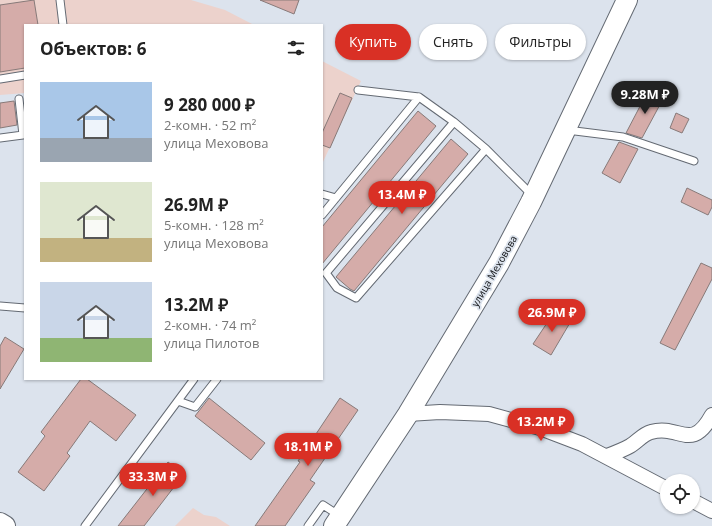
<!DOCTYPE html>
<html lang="ru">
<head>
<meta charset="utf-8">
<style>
	body { margin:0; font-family:"Open Sans",sans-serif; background:#f6f6f6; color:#222; height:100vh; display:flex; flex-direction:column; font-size:15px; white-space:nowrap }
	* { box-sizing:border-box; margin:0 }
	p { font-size:13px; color:#767676 }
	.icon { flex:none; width:22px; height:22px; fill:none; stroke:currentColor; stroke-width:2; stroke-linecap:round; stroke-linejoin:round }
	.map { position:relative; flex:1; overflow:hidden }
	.details { position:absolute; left:24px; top:24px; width:299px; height:356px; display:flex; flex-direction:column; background:#fff; border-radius:0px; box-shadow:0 1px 3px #0004 }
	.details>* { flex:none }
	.top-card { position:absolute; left:335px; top:24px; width:317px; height:36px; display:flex; gap:8px }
	.fabs { position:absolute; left:660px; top:474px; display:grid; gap:8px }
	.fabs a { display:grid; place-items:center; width:40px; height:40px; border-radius:50%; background:#fff; box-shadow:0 1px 3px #0004; font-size:20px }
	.price { position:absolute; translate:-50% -34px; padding:0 9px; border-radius:14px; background:#d93025; color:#fff; font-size:13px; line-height:26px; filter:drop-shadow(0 1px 2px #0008) }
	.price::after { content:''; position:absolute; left:50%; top:24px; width:12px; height:9px; margin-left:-6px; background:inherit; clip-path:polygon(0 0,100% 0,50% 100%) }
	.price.current { background:#222; color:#fff }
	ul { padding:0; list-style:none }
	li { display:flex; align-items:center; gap:12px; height:100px; padding:0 16px }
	li span { display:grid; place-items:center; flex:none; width:112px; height:80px; border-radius:0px; color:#555 }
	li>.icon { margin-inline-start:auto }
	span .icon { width:48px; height:48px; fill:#fffc; stroke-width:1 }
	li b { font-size:17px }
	h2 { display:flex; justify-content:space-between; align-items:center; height:48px; padding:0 16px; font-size:17px }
	.tag { padding:0 14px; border-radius:18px; background:#fff; box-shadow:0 1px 3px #0004; font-size:14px; line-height:36px }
	.tag.current { background:#d93025; color:#fff }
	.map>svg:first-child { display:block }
	.commercial { fill:#ecd2cc }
	.building { fill:#d5aca9; stroke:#877a79 }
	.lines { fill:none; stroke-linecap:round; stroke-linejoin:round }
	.lane-casing { stroke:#646a73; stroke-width:9 }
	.street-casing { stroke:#646a73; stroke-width:16 }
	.secondary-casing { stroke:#646a73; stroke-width:22 }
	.lane { stroke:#fff; stroke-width:7 }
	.street { stroke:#fff; stroke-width:14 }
	.secondary { stroke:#fff; stroke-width:20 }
	.labels { text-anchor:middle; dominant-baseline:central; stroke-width:3.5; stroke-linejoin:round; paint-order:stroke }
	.street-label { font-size:10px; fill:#0f1114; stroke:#dce3ed }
</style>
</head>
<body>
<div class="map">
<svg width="712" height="526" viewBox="0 0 712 526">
	<rect width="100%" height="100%" fill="#dce3ed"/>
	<path class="commercial" d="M0,0H191L225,10L254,25H25V93L0,95Z
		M322,61L361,81L322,164Z
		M193,508L204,515L216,517L230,526H175Z"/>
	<path class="building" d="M34,0L38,25H25V68L0,72V5Z
		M260,0H299L294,14Z
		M648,91L663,99L642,138L626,133Z
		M340,93L352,98L330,148L322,145V133Z
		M14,101L17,125L0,128V103Z
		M418,111L436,126L322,264V227Z
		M676,113L689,119L682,133L670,128Z
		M451,139L468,154L354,291L350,289L336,277Z
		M619,142L638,149L620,183L602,173Z
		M687,188L712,200V207L708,215L681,202Z
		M701,263L712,268V279L675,350L660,343Z
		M555,311L571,321L551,355L533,344Z
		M5,337L24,349L0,389V346Z
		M81,379H87L136,415L116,441L90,421L67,453L70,456L44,491L18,472L45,436L41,432Z
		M209,398L265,443L251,460L195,416Z
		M340,398L358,410L310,480L315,483L285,526H255L300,462L298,461Z
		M168,462L184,474L144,526H118Z"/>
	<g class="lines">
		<defs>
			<path id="lane" d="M60,0L63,25
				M0,79L25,75
				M358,90L419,97L454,122L486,149L532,195
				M454,122L326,273L337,288L356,298L486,149
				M567,130L623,137L694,161
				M0,138L23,135L19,99
				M322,194L336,198
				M322,215L419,97
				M0,306L25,308
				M178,401L195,407L217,379
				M85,526L194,379
				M308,526L323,505L340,516"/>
			<path id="street" d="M408,414L440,412L489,414L540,428L582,444L667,489
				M607,456C615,453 623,450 630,446C637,442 643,434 651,432C680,424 691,453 712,415
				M693,501L712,511"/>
			<path id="secondary" d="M0,523L5,526
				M334,526L408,414L499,263L531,202L627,0"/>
		</defs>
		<use href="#lane" class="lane-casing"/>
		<use href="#street" class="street-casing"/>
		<use href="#secondary" class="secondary-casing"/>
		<use href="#lane" class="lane"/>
		<use href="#street" class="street"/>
		<use href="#secondary" class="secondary"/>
	</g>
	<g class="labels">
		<g class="street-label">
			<text transform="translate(494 271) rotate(-60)">улица Меховова</text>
		</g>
	</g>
</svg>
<div class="fabs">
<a><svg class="icon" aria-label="locate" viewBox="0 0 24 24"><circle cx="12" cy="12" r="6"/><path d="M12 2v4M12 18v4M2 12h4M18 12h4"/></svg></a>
</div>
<b class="price current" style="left:645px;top:115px">9.28M ₽</b>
<b class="price" style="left:402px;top:215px">13.4M ₽</b>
<b class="price" style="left:552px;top:333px">26.9M ₽</b>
<b class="price" style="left:541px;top:442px">13.2M ₽</b>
<b class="price" style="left:308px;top:467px">18.1M ₽</b>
<b class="price" style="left:153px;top:497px">33.3M ₽</b>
<div class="top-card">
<a class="tag current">Купить</a>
<a class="tag">Снять</a>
<a class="tag">Фильтры</a>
</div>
<section class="details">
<h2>Объектов: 6<svg class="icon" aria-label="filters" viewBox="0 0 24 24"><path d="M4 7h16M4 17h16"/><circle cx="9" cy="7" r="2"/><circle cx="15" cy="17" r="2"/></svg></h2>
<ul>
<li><span style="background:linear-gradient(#a9c7e8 70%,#9aa5b1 0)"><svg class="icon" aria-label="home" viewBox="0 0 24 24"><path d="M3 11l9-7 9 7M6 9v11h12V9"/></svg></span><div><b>9 280 000 ₽</b><p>2-комн. · 52 m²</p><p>улица Меховова</p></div></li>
<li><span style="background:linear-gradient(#dfe7d0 70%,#c2b280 0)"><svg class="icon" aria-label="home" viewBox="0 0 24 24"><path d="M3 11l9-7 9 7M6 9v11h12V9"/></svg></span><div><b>26.9M ₽</b><p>5-комн. · 128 m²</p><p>улица Меховова</p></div></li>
<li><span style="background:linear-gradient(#c9d6e8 70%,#8fb573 0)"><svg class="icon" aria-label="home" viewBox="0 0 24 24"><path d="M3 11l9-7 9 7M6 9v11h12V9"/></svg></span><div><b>13.2M ₽</b><p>2-комн. · 74 m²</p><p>улица Пилотов</p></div></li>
</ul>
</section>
</div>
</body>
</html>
